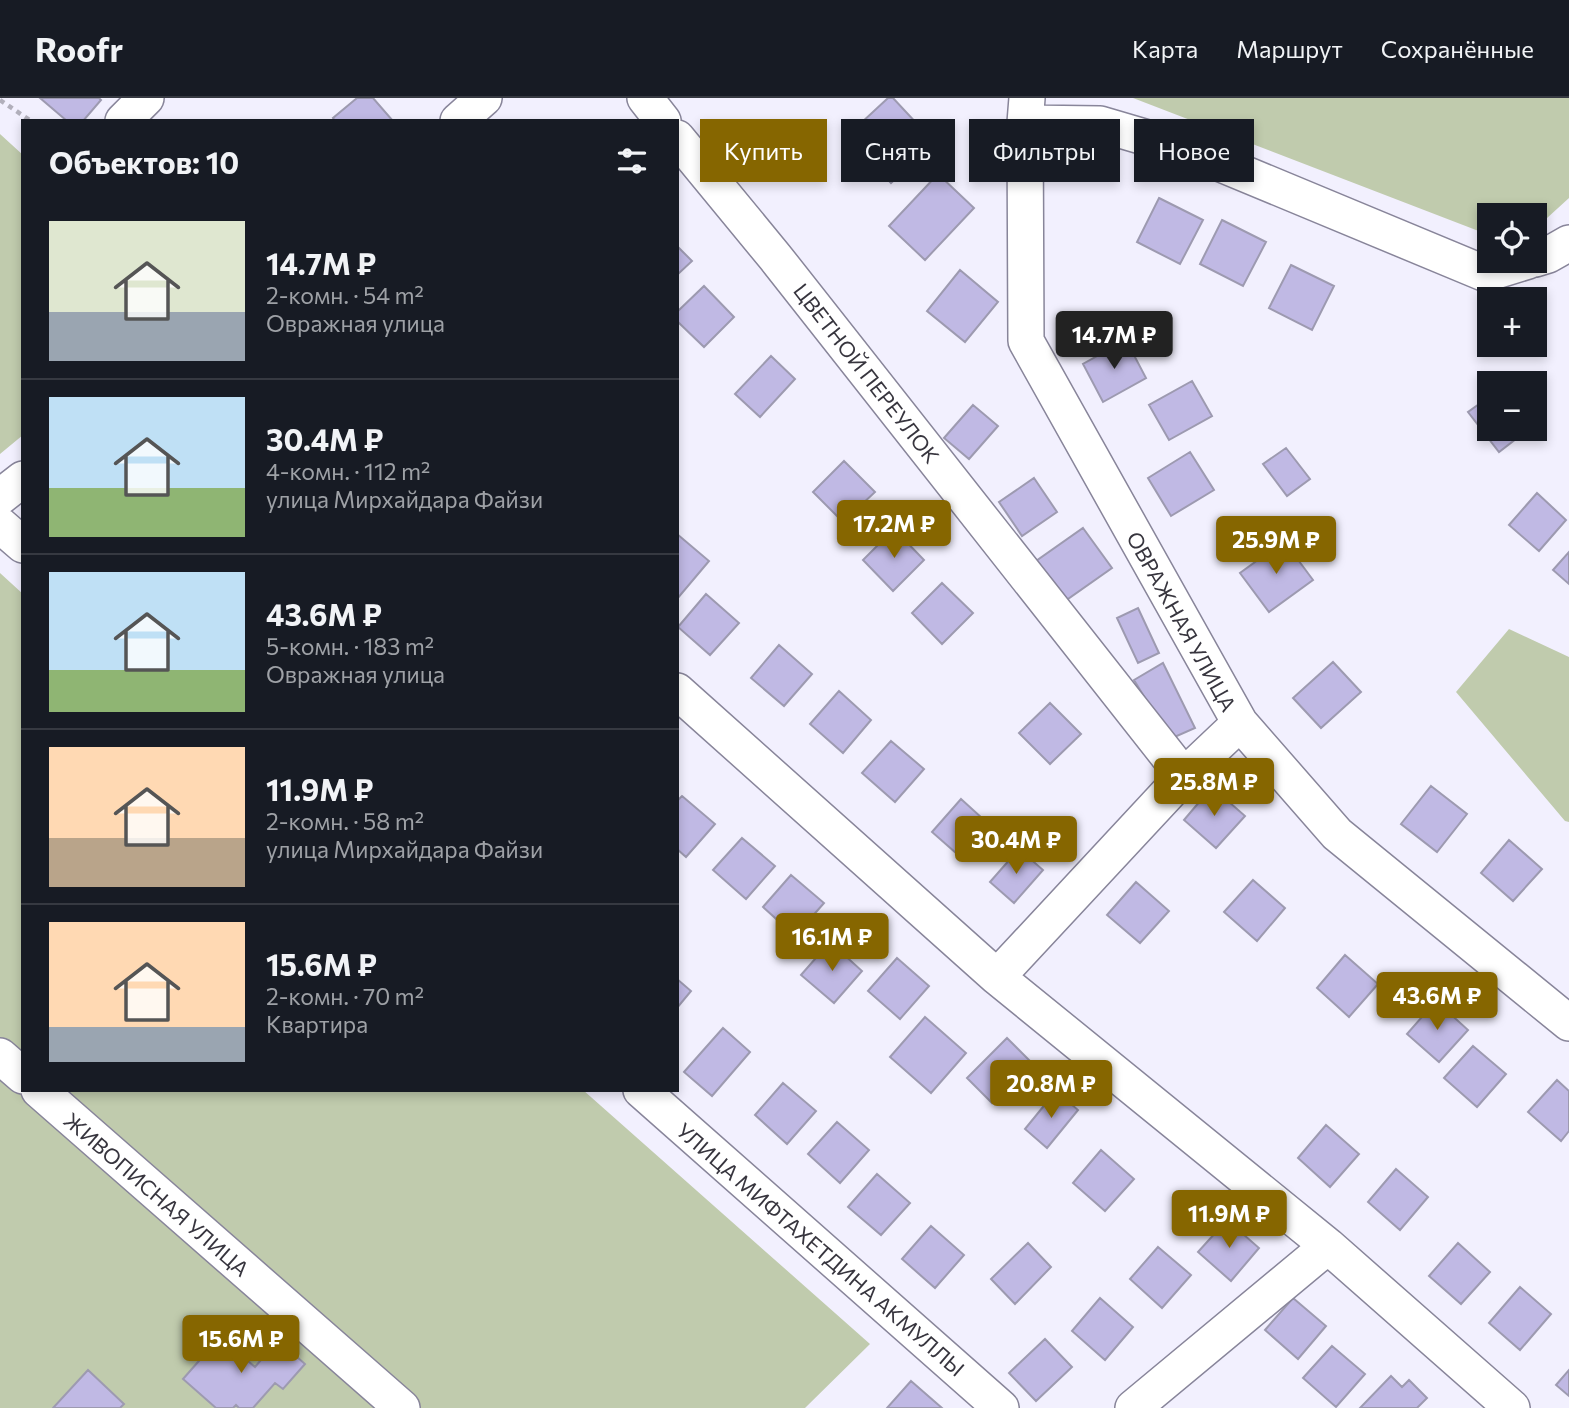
<!DOCTYPE html>
<html lang="ru">
<head>
<meta charset="utf-8">
<style>
	body { margin:0; font-family:Commissioner,sans-serif; background:#242831; color:#f1f3f6; height:100vh; display:flex; flex-direction:column; font-size:26px; white-space:nowrap }
	* { box-sizing:border-box; margin:0 }
	p { font-size:23px; color:#9ea1a6 }
	.icon { flex:none; width:38px; height:38px; fill:none; stroke:currentColor; stroke-width:2; stroke-linecap:round; stroke-linejoin:round }
	.map { position:relative; flex:1; overflow:hidden }
	.sheet { position:absolute; left:21px; top:21px; width:658px; height:973px; display:flex; flex-direction:column; background:#171b24; border-radius:0px; box-shadow:0 4px 10px #0003 }
	.sheet>* { flex:none }
	.guide { position:absolute; left:700px; top:21px; width:665px; height:63px; display:flex; gap:14px }
	.tools { position:absolute; left:1477px; top:105px; display:grid; gap:14px }
	.tools a { display:grid; place-items:center; width:70px; height:70px; border-radius:0px; background:#171b24; box-shadow:0 4px 10px #0003; font-size:35px }
	.price { position:absolute; translate:-50% -60px; padding:0 16px; border-radius:7px; background:#866600; color:#fff; font-size:23px; line-height:46px; filter:drop-shadow(0 2px 4px #0008) }
	.price::after { content:''; position:absolute; left:50%; top:42px; width:21px; height:16px; margin-left:-10px; background:inherit; clip-path:polygon(0 0,100% 0,50% 100%) }
	.price.selected { background:#222; color:#fff }
	ul { padding:0; list-style:none }
	li { display:flex; align-items:center; gap:21px; height:175px; padding:0 28px }
	li+li { border-top:2px solid #363941 }
	li span { display:grid; place-items:center; flex:none; width:196px; height:140px; border-radius:0px; color:#555 }
	li>.icon { margin-inline-start:auto }
	span .icon { width:84px; height:84px; fill:#fffc; stroke-width:1 }
	li b { font-size:30px }
	h2 { display:flex; justify-content:space-between; align-items:center; height:84px; padding:0 28px; font-size:30px }
	.chip { padding:0 24px; border-radius:0px; background:#171b24; box-shadow:0 4px 10px #0003; font-size:24px; line-height:63px }
	.chip.selected { background:#866600; color:#fff }
	header { display:flex; align-items:center; gap:42px; box-sizing:border-box; height:98px; padding:0 35px; background:#171b24; border-bottom:2px solid #363941 }
	header strong { font-size:33px }
	nav { display:flex; gap:38px; margin-inline-start:auto; font-size:24px }
	.map>svg:first-child { display:block }
	.green { fill:#c0cbad }
	.building { fill:#c0b9e4; stroke:#9d9ab0; stroke-width:2 }
	.lines { fill:none; stroke-linecap:round; stroke-linejoin:round }
	.minor-casing { stroke:#88859a; stroke-width:38 }
	.path { stroke:#b1afbb; stroke-width:4.5; stroke-dasharray:5 5; stroke-linecap:butt }
	.minor { stroke:#fff; stroke-width:35 }
	.labels { text-anchor:middle; dominant-baseline:central; stroke-width:5; stroke-linejoin:round; paint-order:stroke }
	.street-label { font-size:21px; fill:#37353e; stroke:#fff }
</style>
</head>
<body>
<header>
<strong>Roofr</strong>
<nav><a>Карта</a><a>Маршрут</a><a>Сохранённые</a></nav>
</header>
<div class="map">
<svg width="1569" height="1310" viewBox="0 0 1569 1310">
	<rect width="100%" height="100%" fill="#f2f0fe"/>
	<path class="green" d="M1133,0H1569V100L1535,131V117H1489V137Z
		M0,36L23,57V337L0,356Z
		M0,475L23,496V992H583L870,1246L805,1310H0Z
		M1509,531L1569,559V724L1565,723L1456,594Z"/>
	<path class="building" d="M40,0H99L101,2L83,23H67Z
		M357,0H373L393,23H335L333,20Z
		M888,0H893L934,44L891,85L847,38Z
		M938,76L974,110L925,162L889,128Z
		M1159,100L1203,122L1180,166L1137,144Z
		M1222,122L1266,144L1243,188L1200,166Z
		M677,148L692,163L677,177Z
		M1291,167L1334,188L1312,232L1269,210Z
		M960,172L998,204L965,244L927,213Z
		M704,188L734,219L704,249L677,223V214Z
		M1126,242L1146,280L1103,304L1083,266Z
		M771,258L795,281L760,319L735,296Z
		M1192,283L1212,318L1169,342L1149,307Z
		M1489,299V331H1529L1499,354L1468,314Z
		M973,307L998,328L969,361L944,340Z
		M1286,350L1310,381L1287,398L1263,366Z
		M1190,354L1214,392L1171,418L1148,380Z
		M844,363L875,394L843,424L813,394Z
		M1034,380L1057,414L1022,438L999,404Z
		M1537,395L1566,422L1539,453L1509,427Z
		M1083,430L1112,470L1065,503L1036,463Z
		M894,431L924,462L893,493L863,462Z
		M677,436L709,463L677,501Z
		M1284,443L1313,482L1269,514L1240,475Z
		M1569,454V486L1553,472Z
		M942,485L973,515L942,546L912,515Z
		M706,496L739,525L710,557L678,529Z
		M1138,510L1159,555L1138,565L1117,520Z
		M779,547L812,576L784,608L751,580Z
		M1333,564L1361,594L1321,630L1293,600Z
		M1163,565L1195,630L1170,641L1134,582Z
		M839,593L871,622L843,655L810,626Z
		M1050,605L1081,636L1050,666L1019,635Z
		M891,643L924,671L895,704L862,675Z
		M1431,688L1467,716L1437,754L1401,726Z
		M1212,689L1245,718L1216,750L1184,722Z
		M682,698L715,726L686,759L677,751V703Z
		M961,701L993,730L964,762L932,734Z
		M742,740L775,768L746,801L713,772Z
		M1509,742L1542,771L1513,803L1481,775Z
		M1019,751L1043,772L1014,805L990,784Z
		M791,777L824,805L795,838L763,809Z
		M1253,782L1285,810L1257,843L1224,814Z
		M1136,784L1169,813L1140,845L1107,817Z
		M830,844L862,873L834,905L801,877Z
		M1345,857L1378,886L1349,919L1317,890Z
		M897,860L929,888L900,921L868,893Z
		M677,881L691,893L677,910Z
		M1436,903L1468,932L1439,964L1407,936Z
		M925,919L966,955L931,995L890,959Z
		M723,930L750,954L712,998L684,974Z
		M1007,940L1032,965L992,1005L967,980Z
		M1473,948L1506,976L1477,1009L1444,980Z
		M1557,982L1569,993V1033L1561,1043L1528,1014Z
		M783,985L816,1013L787,1046L755,1017Z
		M1056,993L1078,1012L1047,1050L1025,1031Z
		M837,1024L869,1052L840,1085L808,1056Z
		M1326,1027L1359,1056L1330,1089L1298,1060Z
		M1101,1052L1134,1081L1105,1113L1073,1085Z
		M1396,1071L1428,1099L1400,1132L1368,1104Z
		M877,1076L910,1105L881,1137L848,1109Z
		M1227,1122L1259,1150L1231,1183L1198,1154Z
		M931,1128L964,1157L935,1190L902,1161Z
		M1028,1145L1051,1169L1015,1206L991,1181Z
		M1458,1145L1490,1174L1461,1206L1429,1178Z
		M1158,1149L1191,1177L1162,1210L1130,1181Z
		M1520,1189L1551,1216L1520,1252L1489,1225Z
		M1100,1200L1133,1229L1105,1262L1072,1233Z
		M1293,1200L1326,1228L1298,1261L1265,1232Z
		M220,1239L255,1269L278,1242L305,1266L283,1291L275,1285L253,1310H239L236,1307L233,1310H216L183,1281Z
		M1045,1241L1072,1269L1036,1303L1009,1275Z
		M1332,1248L1365,1276L1336,1309L1303,1280Z
		M88,1272L124,1306L120,1310H53Z
		M1569,1272V1298L1556,1287Z
		M1391,1278L1402,1289L1409,1282L1427,1300L1417,1310H1360Z
		M911,1283L942,1310H887Z"/>
	<g class="lines">
		<defs>
			<path id="minor" d="M645,0L663,23
				M1027,0L1025,25L1026,243L1240,625L1337,736L1569,925
				M123,23L146,0
				M458,23L484,0
				M1025,25L1100,26L1185,51L1486,176L1528,163
				M677,40L775,159L1184,678
				M1535,161L1548,157L1569,145
				M0,399L23,381
				M0,427L23,447
				M677,593L997,879L1328,1148L1512,1310
				M997,879L1184,678L1240,625
				M0,958L23,978
				M39,992L402,1310
				M641,992L1001,1310
				M1133,1310L1328,1148"/>
		</defs>
		<use href="#minor" class="minor-casing"/>
		<path class="path" d="M0,2L31,23"/>
		<use href="#minor" class="minor"/>
	</g>
	<g class="labels">
		<g class="street-label">
			<text transform="translate(867 275) rotate(52)">ЦВЕТНОЙ ПЕРЕУЛОК</text>
			<text transform="translate(1182 523) rotate(61)">ОВРАЖНАЯ УЛИЦА</text>
			<text transform="translate(157 1096) rotate(41)">ЖИВОПИСНАЯ УЛИЦА</text>
			<text transform="translate(821 1151) rotate(41)">УЛИЦА МИФТАХЕТДИНА АКМУЛЛЫ</text>
		</g>
	</g>
</svg>
<div class="tools">
<a><svg class="icon" aria-label="locate" viewBox="0 0 24 24"><circle cx="12" cy="12" r="6"/><path d="M12 2v4M12 18v4M2 12h4M18 12h4"/></svg></a>
<a>+</a>
<a>−</a>
</div>
<b class="price selected" style="left:1114px;top:273px">14.7M ₽</b>
<b class="price" style="left:894px;top:462px">17.2M ₽</b>
<b class="price" style="left:1276px;top:478px">25.9M ₽</b>
<b class="price" style="left:1214px;top:720px">25.8M ₽</b>
<b class="price" style="left:1016px;top:778px">30.4M ₽</b>
<b class="price" style="left:832px;top:875px">16.1M ₽</b>
<b class="price" style="left:1437px;top:934px">43.6M ₽</b>
<b class="price" style="left:1051px;top:1022px">20.8M ₽</b>
<b class="price" style="left:1229px;top:1152px">11.9M ₽</b>
<b class="price" style="left:241px;top:1277px">15.6M ₽</b>
<div class="guide">
<a class="chip selected">Купить</a>
<a class="chip">Снять</a>
<a class="chip">Фильтры</a>
<a class="chip">Новое</a>
</div>
<section class="sheet">
<h2>Объектов: 10<svg class="icon" aria-label="filters" viewBox="0 0 24 24"><path d="M4 7h16M4 17h16"/><circle cx="9" cy="7" r="2"/><circle cx="15" cy="17" r="2"/></svg></h2>
<ul>
<li><span style="background:linear-gradient(#dfe7d0 65%,#9aa5b1 0)"><svg class="icon" aria-label="home" viewBox="0 0 24 24"><path d="M3 11l9-7 9 7M6 9v11h12V9"/></svg></span><div><b>14.7M ₽</b><p>2-комн. · 54 m²</p><p>Овражная улица</p></div></li>
<li><span style="background:linear-gradient(#bfe0f5 65%,#8fb573 0)"><svg class="icon" aria-label="home" viewBox="0 0 24 24"><path d="M3 11l9-7 9 7M6 9v11h12V9"/></svg></span><div><b>30.4M ₽</b><p>4-комн. · 112 m²</p><p>улица Мирхайдара Файзи</p></div></li>
<li><span style="background:linear-gradient(#bfe0f5 70%,#8fb573 0)"><svg class="icon" aria-label="home" viewBox="0 0 24 24"><path d="M3 11l9-7 9 7M6 9v11h12V9"/></svg></span><div><b>43.6M ₽</b><p>5-комн. · 183 m²</p><p>Овражная улица</p></div></li>
<li><span style="background:linear-gradient(#ffd9b3 65%,#b9a48a 0)"><svg class="icon" aria-label="home" viewBox="0 0 24 24"><path d="M3 11l9-7 9 7M6 9v11h12V9"/></svg></span><div><b>11.9M ₽</b><p>2-комн. · 58 m²</p><p>улица Мирхайдара Файзи</p></div></li>
<li><span style="background:linear-gradient(#ffd9b3 75%,#9aa5b1 0)"><svg class="icon" aria-label="home" viewBox="0 0 24 24"><path d="M3 11l9-7 9 7M6 9v11h12V9"/></svg></span><div><b>15.6M ₽</b><p>2-комн. · 70 m²</p><p>Квартира</p></div></li>
</ul>
</section>
</div>
</body>
</html>
